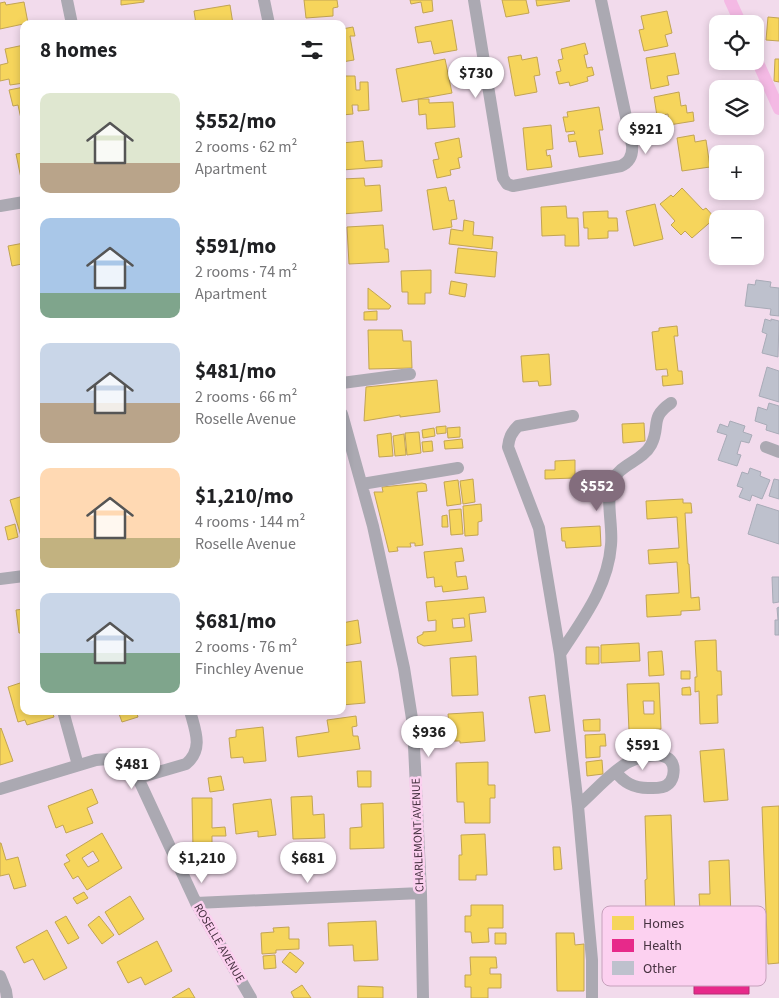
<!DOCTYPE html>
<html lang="en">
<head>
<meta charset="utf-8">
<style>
	body { margin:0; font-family:"Source Sans 3",sans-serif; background:#f6f6f6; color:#202124; height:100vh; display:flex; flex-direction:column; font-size:19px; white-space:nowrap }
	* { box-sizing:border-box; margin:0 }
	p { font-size:16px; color:#757577 }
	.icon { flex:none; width:28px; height:28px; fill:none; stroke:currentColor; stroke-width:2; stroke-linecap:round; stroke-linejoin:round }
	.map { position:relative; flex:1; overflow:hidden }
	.side { position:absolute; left:20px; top:20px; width:326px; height:695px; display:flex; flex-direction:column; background:#fff; border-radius:10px; box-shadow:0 2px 8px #0003 }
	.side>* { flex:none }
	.controls { position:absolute; left:709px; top:15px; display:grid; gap:10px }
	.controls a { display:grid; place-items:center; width:55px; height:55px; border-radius:10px; background:#fff; box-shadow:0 2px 8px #0003; font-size:25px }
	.price { position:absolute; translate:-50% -42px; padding:0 11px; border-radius:18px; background:#fff; color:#222; font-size:16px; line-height:32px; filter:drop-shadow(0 1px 2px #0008) }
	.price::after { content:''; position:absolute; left:50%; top:30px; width:15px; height:11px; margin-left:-8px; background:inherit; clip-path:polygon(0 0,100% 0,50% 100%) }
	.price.on { background:#836d7d; color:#fff }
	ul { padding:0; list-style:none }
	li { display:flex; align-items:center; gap:15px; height:125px; padding:0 20px }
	li span { display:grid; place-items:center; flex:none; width:140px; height:100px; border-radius:10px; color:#555 }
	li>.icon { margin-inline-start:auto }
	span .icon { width:60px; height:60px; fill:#fffc; stroke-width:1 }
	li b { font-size:21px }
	h2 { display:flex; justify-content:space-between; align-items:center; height:60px; padding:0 20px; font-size:21px }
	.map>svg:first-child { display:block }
	.homes { fill:#f6d55c; stroke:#c2a454; fill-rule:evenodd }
	.health { fill:#e7298a; stroke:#b72c74 }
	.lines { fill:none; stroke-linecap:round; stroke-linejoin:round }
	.canal { stroke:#f4b9e4; stroke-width:12 }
	.building { fill:#bec1cd; stroke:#a8abb7 }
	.minor { stroke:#aba9b2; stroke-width:12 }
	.labels { text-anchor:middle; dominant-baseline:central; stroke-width:5; stroke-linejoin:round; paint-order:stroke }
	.street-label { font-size:12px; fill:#473241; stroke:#fcd1f0 }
	.key { fill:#fcd1f0; stroke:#c6a1bc; stroke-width:1 }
	.key-label { font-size:14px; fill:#473241 }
</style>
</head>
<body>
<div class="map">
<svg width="779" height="998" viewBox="0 0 779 998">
	<rect width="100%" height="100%" fill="#f2dbec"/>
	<path class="homes" d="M121,0H144V2L121,5Z
		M304,0H337L338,7L333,8V16L306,18Z
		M410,0H432L433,11L423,13L421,2L411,4Z
		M502,0H526L529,13L506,17Z
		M536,0H569L570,1L537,6Z
		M5,2L6,5L24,2L28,23L0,29V3Z
		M230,5L233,24H196L194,11Z
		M667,11L672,33L665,35L668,46L644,51L639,30L644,29L641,16Z
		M768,17L779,18V41L766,40Z
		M452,20L457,50L434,54L431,41L418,43L415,27Z
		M353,27L355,36H350L354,60L342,62V29Z
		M585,43L588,54L584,55L587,68L592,67L594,75L587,77L588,81L570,86L569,82L559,84L556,72L561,71L558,60L563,59L561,49Z
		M24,45V83L10,85L9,79L0,81V65L8,63L5,49Z
		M675,53L679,74L667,76L669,85L651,89L646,58Z
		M521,55L522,60L537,57L540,75L534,76L537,92L515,96L508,57Z
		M445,59L452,93L402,102L396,69Z
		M775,59H779V82L774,81Z
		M342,76H355L356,90H360V82H368L369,110L358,111V105H352L353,114L342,115Z
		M24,87V127L23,128L18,105L13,106L9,90Z
		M679,92L681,106L686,105L687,113L693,112L694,121L669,125L668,114L657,116L654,97Z
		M418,99H429V103L453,102L455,127L427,129L426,114L419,115Z
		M599,107L603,130H599L603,154L579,157L576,141L569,142L568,135L575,134L574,131L566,132L563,117H568L567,112Z
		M551,125L553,149L546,150L547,156L550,155L552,167L527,170L523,128Z
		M694,135L695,142L706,140L710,167L682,171L677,138Z
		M459,138L462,157L458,158L460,168L450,170L451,175L437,178L433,160L439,159L435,143Z
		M363,141L365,161L382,160V167L342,170V143Z
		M22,143H24V183H22L16,154L23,153Z
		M364,178L365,186L380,185L382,211L342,214V179Z
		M446,187L449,201L454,200L457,219L451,220L452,227L433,230L427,190Z
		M682,188L703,210L706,208L715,218L692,238L685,231L681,235L671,225L675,221L660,204L671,195L673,197Z
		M655,204L663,239L634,246L626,211Z
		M566,206L567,218H578L579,246H565V235L542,236L541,207Z
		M608,211V218H617L618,231H608V238L588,239V228H584L583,212Z
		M464,220L474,222L473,235L493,237L492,249L449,244L451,229L463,231Z
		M383,225L385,249H388L389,262L349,264L347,227Z
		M24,243V267L22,264L12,266L8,246Z
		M458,248L497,252L495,277L455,273Z
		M431,270V293H425V304H408V292H402L401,271Z
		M451,281L467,284L465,297L449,294Z
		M368,288L391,306L389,309H368Z
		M377,311V320H364V312Z
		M677,326L678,336H674L678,371H682L683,384L663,386L662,376H668L667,369L656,370L652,332L659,331V328Z
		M368,330H402L403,341H411L412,368L369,369Z
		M549,354L551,385L539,386L538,381L523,382L521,356Z
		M437,380L440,412L400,417V415L364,421L366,387Z
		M644,423L645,441L623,443L622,424Z
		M446,426V433L437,434L436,427Z
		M460,427V437L448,438L447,428Z
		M434,428L435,436L423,438L422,430Z
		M419,432L421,453L407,455L405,433Z
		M391,433L393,456L379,457L377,435Z
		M404,434L406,455L395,456L393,436Z
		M462,439L463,448L445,449L444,441Z
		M432,441L433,451L423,452L422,442Z
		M575,460V478L545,479V470H555V461Z
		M473,479L475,502L463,504L460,481Z
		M458,480L461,504L447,506L444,482Z
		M422,483L426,484L427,491L417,492L423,545L415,546V543H410L411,547H397L398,551L389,552L374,492H383L382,487Z
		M23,496L24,535L21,536L10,500Z
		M683,499V503H691L692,513H685L688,564H689L691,598L699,597L700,610L681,611V615L647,617L646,595L679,593L677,562L649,564L648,550L679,548L677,517L647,519L646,501Z
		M481,504L482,521L478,522V535L465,536L463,506Z
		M461,509L463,534L451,535L449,510Z
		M447,515L448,527H442V516Z
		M15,524L18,537L8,540L5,527Z
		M600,526L601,546L566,548L565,541H562L561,528Z
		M462,548L464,561L455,562L457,577L466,576L468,589L443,592L442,586L435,587L434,577L427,578L424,552Z
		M484,597L486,612L469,614L472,641L424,646L418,643L417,637L423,634V632L436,631V620L428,621L426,602ZM464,618L465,627L453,628L452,619Z
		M24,609V633H19L16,610Z
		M358,620L361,643L342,646V623Z
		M716,640L717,671H721L722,695H717L718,723L700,724L699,691L695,692V677H697L695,641Z
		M639,643L640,661L601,663V645Z
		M586,647H599V664H586Z
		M662,651L664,675L649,676L648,652Z
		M476,656L478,695L452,696L450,658Z
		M361,661L365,703L342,705V663Z
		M681,671H690V679H681Z
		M23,682L24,711H52L54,717L27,725L25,720L18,722L8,687Z
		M659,683L661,729L629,731L627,684ZM643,701H654V714H644Z
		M690,687L691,695H682V688Z
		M545,695L550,731L535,733L529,697Z
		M118,711H136L138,717L122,722Z
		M483,712L485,741L460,743V741H453L451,725H449L448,714Z
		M356,716L357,726L352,727L353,736H358L360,749L298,757L296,737L329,732L327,720Z
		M600,719V731H584L583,720Z
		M263,727L266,761L244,763L243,757L231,758L229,738L236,737V730Z
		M1,728L13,761L0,765V729Z
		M605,734L606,746H600V757L586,758L585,735Z
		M724,749L728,800L704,802L700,751Z
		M602,760L603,774L587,776L586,762Z
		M488,762V785H495V798H490V823H465L464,802H457L456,763Z
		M357,771H371V787H358Z
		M221,776L224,790L210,792L208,778Z
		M92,789L98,803L87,808L93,823L66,833L63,825L56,828L48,806Z
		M312,796L313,815L324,814L325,838L293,839L291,797Z
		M192,798H212V828L225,827L226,836H212V848L193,849Z
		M271,799L276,835L258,837V831L236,834L233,804Z
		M383,803L384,848L350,849V828L362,827L361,804Z
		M779,806V963L768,964L762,807Z
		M671,815L677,971L650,972L648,914H646L645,880L647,879L645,816Z
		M102,833L122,868L87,890L78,876L73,879L64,864L70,861L66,855ZM93,851L99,861L88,867L82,858Z
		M485,834L487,875H476V880H459V855H462L461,835Z
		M0,843H1L6,860L18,857L26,886L14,889L9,874L0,876Z
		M553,847H560L562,869L554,870Z
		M729,860L731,917L712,918L711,911H700L699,894H710L709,861Z
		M84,892L88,898L77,904L73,898Z
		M130,896L144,919L119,935L105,912Z
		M471,905H503V928H488L489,942L472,943L471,932H465V916H471Z
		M66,916L79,938L68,944L55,922Z
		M99,916L114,935L102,944L88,925Z
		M376,921L378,960L354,961L353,945L329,946L328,923Z
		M289,927V939H299V949L276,950V953L262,954L261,933L274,932L273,928Z
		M47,930L67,968L44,980L33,959L24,963L16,947Z
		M495,933H506V944H495Z
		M556,933H574L575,945L584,944V991H557Z
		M157,941L172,971L145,985L141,977L128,983L117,962Z
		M290,952L304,963L296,973L282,962Z
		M275,955L276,968L264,969L263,956Z
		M470,957H496L497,968H490V974H501V988H488V998H471V987H465V975H471Z
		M302,985L311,998H294L291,992Z
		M358,986L383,987V998H358Z
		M189,988L195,998H172Z"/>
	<path class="health" d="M694,974H749V994H694Z"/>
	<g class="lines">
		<path class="canal" d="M730,0L741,24
			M755,56L779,109"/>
	</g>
	<path class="building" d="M756,280L771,282L770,287L779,288V316L770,315L771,309L745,306L748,284L755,285Z
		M765,319L771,321V319L779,321L778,357L762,353L767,334L762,332Z
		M767,367L779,371V402L759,396Z
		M769,403L779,406V434L766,430L767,425L755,421L758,407L767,410Z
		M730,421L745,426L743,432L752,435L749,443L741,441L737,454L741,455L737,466L718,460L727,435L717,432L720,424L728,427Z
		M750,468L761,472L760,476L770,480L762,499L752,495L750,501L739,497L743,488L737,486L742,472L748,474Z
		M774,479L779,480V499L769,496Z
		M757,504L779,511V544L748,534Z
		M772,577H779V602L773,603Z
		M779,607V635H775V620H778L777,608Z"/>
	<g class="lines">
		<path class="minor" d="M67,0L72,24
			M264,0L269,24
			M474,0L503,178L507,184L513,186L621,166C630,162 633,155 632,145L601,0
			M0,206L24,202
			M342,383L410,374
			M342,414L373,526L404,668L413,725L421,893L423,998
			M573,416L518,426C511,433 509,438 508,447L539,528L560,654L578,806L592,960V998
			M766,447L779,452
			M362,484L458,468
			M0,579L24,576
			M560,654C582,620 608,587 611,545C613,527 606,502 611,484C618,464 642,462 651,445C661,426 649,418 671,403
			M63,711L78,765
			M138,778L196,903L251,998
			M0,789L96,760C117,757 125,761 138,778L186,764C204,749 195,730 190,711
			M578,806C594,792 609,774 627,763C642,754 679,747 673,776C672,780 670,783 667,785C662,789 654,788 648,788C634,788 624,783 616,772
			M196,903L421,893
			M0,976L6,991L7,998"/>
	</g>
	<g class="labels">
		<g class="street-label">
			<text transform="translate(418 835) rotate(-92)">CHARLEMONT AVENUE</text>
			<text transform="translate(219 943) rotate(60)">ROSELLE AVENUE</text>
		</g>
	</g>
	<rect x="602" y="906" width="164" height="80" rx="8" class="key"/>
	<rect x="612" y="916" width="22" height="14" fill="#f6d55c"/>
	<rect x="612" y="939" width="22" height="13" fill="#e7298a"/>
	<rect x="612" y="961" width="22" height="14" fill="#bec1cd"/>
	<g class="key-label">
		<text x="643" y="928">Homes</text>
		<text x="643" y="950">Health</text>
		<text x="643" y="973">Other</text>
	</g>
</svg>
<div class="controls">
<a><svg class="icon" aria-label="locate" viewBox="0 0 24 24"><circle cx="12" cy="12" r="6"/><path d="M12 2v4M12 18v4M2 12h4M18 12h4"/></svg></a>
<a><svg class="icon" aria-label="layers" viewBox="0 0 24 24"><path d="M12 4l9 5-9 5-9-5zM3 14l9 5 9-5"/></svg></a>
<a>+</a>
<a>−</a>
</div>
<b class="price" style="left:476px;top:99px">$730</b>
<b class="price" style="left:646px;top:155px">$921</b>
<b class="price on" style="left:597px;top:512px">$552</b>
<b class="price" style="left:429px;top:758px">$936</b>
<b class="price" style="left:643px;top:771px">$591</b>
<b class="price" style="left:132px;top:790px">$481</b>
<b class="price" style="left:202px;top:884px">$1,210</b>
<b class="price" style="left:308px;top:884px">$681</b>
<section class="side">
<h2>8 homes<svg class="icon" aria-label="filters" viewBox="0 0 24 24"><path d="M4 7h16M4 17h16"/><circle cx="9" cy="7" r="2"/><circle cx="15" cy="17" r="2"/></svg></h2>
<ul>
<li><span style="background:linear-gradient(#dfe7d0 70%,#b9a48a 0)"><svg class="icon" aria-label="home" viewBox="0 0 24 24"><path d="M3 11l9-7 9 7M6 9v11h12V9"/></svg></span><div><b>$552/mo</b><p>2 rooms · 62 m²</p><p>Apartment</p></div></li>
<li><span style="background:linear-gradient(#a9c7e8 75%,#7fa58c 0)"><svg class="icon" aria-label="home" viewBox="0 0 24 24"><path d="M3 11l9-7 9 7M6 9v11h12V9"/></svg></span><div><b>$591/mo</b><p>2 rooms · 74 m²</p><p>Apartment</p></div></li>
<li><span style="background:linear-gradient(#c9d6e8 60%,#b9a48a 0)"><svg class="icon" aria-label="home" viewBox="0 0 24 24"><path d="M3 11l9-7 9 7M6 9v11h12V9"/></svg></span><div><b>$481/mo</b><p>2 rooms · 66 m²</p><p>Roselle Avenue</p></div></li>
<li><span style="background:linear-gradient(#ffd9b3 70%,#c2b280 0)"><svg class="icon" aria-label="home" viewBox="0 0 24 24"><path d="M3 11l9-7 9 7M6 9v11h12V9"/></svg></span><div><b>$1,210/mo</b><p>4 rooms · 144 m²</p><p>Roselle Avenue</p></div></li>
<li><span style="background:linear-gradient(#c9d6e8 60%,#7fa58c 0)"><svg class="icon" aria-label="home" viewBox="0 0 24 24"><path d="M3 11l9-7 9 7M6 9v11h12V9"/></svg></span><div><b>$681/mo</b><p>2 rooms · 76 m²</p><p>Finchley Avenue</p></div></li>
</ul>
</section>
</div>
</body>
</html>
